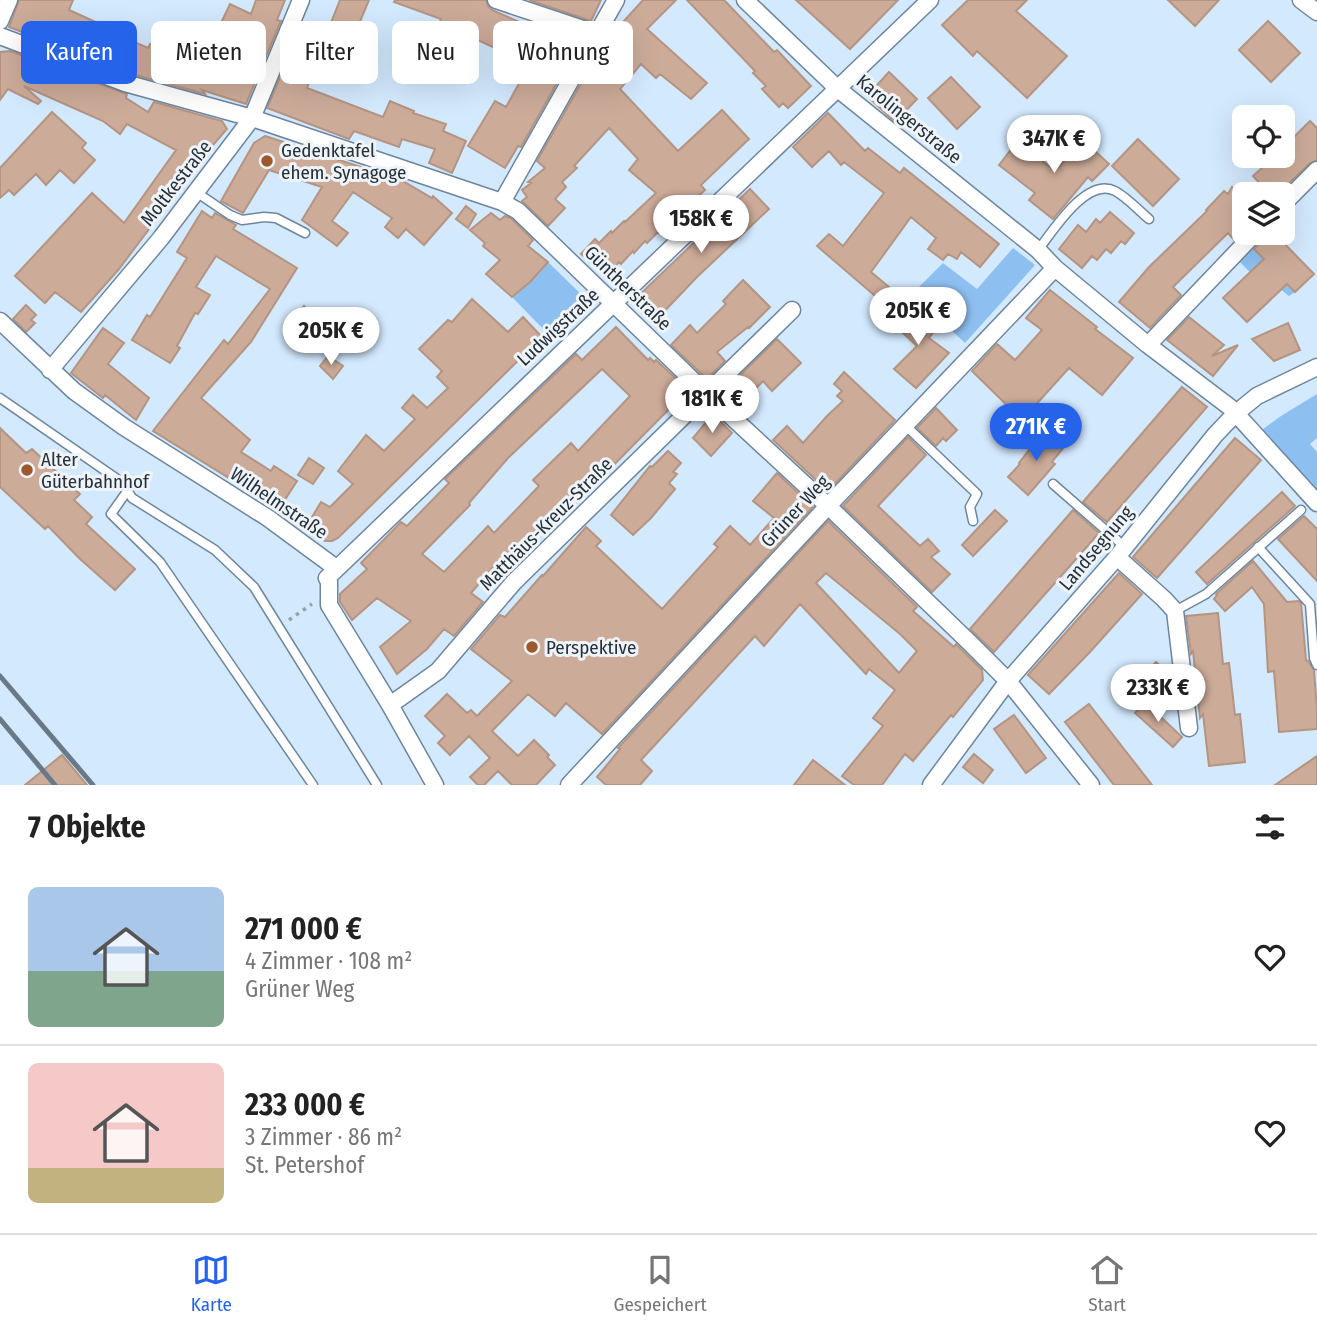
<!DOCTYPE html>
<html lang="de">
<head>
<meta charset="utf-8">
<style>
	body { margin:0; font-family:"Fira Sans Condensed",sans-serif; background:#f6f6f6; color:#222; height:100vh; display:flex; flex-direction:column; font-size:26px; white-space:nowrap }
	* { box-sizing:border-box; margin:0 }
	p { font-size:23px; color:#767676 }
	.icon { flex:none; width:38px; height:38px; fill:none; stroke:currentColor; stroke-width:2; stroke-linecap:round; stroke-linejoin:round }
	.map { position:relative; height:785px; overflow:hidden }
	.side { display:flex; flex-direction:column; background:#fff; flex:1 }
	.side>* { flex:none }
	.banner { position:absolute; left:21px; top:21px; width:700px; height:63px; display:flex; gap:14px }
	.controls { position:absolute; left:1232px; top:105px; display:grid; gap:14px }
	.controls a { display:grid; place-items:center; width:63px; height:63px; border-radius:10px; background:#fff; box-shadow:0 7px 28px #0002; font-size:35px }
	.price { position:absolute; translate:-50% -60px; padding:0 16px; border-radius:24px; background:#fff; color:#222; font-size:23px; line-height:46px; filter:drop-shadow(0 2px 4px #0008) }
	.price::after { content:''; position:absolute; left:50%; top:42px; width:21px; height:16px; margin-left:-10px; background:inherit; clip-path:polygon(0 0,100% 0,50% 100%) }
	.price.on { background:#2563eb; color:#fff }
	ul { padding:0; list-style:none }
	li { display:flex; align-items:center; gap:21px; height:175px; padding:0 28px }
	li+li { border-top:2px solid #e0e0e0 }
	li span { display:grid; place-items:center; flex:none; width:196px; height:140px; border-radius:10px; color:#555 }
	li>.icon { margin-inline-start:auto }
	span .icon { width:84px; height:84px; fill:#fffc; stroke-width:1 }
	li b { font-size:30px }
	h2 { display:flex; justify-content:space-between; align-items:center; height:84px; padding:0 28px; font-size:30px }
	.tag { padding:0 24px; border-radius:10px; background:#fff; box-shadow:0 7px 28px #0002; font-size:24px; line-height:63px }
	.tag.on { background:#2563eb; color:#fff }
	.tab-bar { display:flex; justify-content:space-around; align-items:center; height:98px; border-top:2px solid #e0e0e0; background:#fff; font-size:19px; color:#767676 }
	.tab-bar a { display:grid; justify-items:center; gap:4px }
	.tab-bar .on { color:#2563eb }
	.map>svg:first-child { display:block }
	.green { fill:#8dc0f1 }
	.building { fill:#ccab99; stroke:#b49482; stroke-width:2; fill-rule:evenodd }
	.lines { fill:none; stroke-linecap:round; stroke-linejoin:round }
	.lane-casing { stroke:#6d869e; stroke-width:11 }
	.street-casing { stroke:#6d869e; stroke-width:19 }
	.path { stroke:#91a2b3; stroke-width:3.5; stroke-dasharray:3.5 5; stroke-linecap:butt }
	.lane { stroke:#fff; stroke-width:8 }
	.street { stroke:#fff; stroke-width:16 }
	.rail { stroke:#6a7987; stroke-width:5 }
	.poi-dot { fill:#9d582b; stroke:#eff4f9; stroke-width:2.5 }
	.labels { text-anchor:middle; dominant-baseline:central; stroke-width:6; stroke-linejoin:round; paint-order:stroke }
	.street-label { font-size:19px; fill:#26303a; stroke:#eff4f9 }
	.poi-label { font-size:19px; fill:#26303a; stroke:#eff4f9; text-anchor:start }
</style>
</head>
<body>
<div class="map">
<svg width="1317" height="785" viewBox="0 0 1317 785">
	<rect width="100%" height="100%" fill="#d3e9fe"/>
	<path class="green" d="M1252,247L1295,292L1289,296L1280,289L1273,296L1239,261Z
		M1013,248L1035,265L965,343L912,294L943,263L977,289Z
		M548,262L587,300L550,336L512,297L530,282Z
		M1317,394V438L1310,444L1317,452V496L1259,432L1281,416Z"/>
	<path class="building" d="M19,0H73L69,10L98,23L94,33L124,45L127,39L148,48L150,44L172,55L230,68L243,35L220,25L230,4L251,14L256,0H285L277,20L281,21L246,104L202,90L205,94L128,73L9,27Z
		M340,0H369L351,43L327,33Z
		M395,0H486L488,6L492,10L572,45L562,64L566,67L521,147L518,146L505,168L468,146L495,101L506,107L530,64L458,31L454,39L436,31L441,19L394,2Z
		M529,0H601L591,21Z
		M643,0H676L647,29L707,83L691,99L660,74L656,78L641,64L620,89L678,151L722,110L749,139L701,185L705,190L677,216L676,215L659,233L658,232L647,243L645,241L634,253L633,251L621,264L619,262L606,276L581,254L595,239L599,243L611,231L612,233L624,221L625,222L656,193L629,170L638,159L609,128L574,166L577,168L562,182L566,187L555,199L565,208L548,226L522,201L527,197L522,190L531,183L528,182L545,168L537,161L583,80L609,51L603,44Z
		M687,0H724L774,52L777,50L811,86L788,108L783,103L779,107L762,89L766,86L753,73L755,71Z
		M796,0H898L850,49Z
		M968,0H1027L1016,11L1067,56L1027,98L977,51L973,56L942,25Z
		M1168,0H1219L1195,26Z
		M1268,21L1300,53L1271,82L1239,50Z
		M300,30L326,41L307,88L383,117L390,101L414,111L413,113L446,124L443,131L466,141L452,173L429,163L435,149L402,139L399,147L354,131L349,139L267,108Z
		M10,51L127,94L126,98L148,112L154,102L222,121L227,129L207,152L119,269L81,312L55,292L45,303L15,276L92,193L124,223L176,150L127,124L120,134L103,121L24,86L41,101L38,104L8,89L0,100V52Z
		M889,72L917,99L895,122L867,96Z
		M951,77L980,107L957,129L928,98Z
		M52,112L86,143L82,148L95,160L74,183L60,170L46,185L36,174L14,195L9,190L0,198V168Z
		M828,113L865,151L868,148L900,173L904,168L999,244L980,267L961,252L957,259L948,254L943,260L928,249L936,238L911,217L871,272L889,287L881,301L817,246L829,234L843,246L884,193L844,162L841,165L829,151L812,167L793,147Z
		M1310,121L1317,128V160L1310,163L1278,194H1270L1253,176L1275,156H1283V149L1286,145Z
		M265,136L401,180L432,198L433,196L452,213L424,245L406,229L398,238L385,227L392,218L353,192L332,221L348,233L337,246L302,220L322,187L269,170L243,213L221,201L254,143Z
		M1138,139L1179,179L1153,206L1112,166Z
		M1083,140L1109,164L1092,181L1088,177L1053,219L1029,200L1035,193L999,165L1017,142L1055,171Z
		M1244,184V229L1234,240L1228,233L1173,287L1181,295L1150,328L1119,302L1149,267L1207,211L1206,210L1224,191L1228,194L1232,187L1236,192Z
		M750,189L769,209L697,277L655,321L633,301Z
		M466,206L476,214L468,228L456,219Z
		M202,211L212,218L215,213L236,225L233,229L297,268L251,342L201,398L250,440L241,452L271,471L274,466L297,481L279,509L153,431L224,340L228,344L270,289L216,256L196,287L210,295L198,314L195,313L177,346L180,348L170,363L132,340L147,315L150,317L187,258L177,252Z
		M1110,212L1134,233L1125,244L1121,241L1111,253L1106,249L1097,260L1092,256L1082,268L1059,249L1078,225L1086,232L1096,219L1100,223Z
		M491,213L500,220L505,216L512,219L533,240L528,246L548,262L530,282L512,297L486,274L500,260L483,246L485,243L470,230Z
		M1265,233H1274L1314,274L1295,292L1287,284L1247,322L1223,298L1264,259L1254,249L1263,240Z
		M743,280L770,307L749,328L748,327L717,352L725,361L707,379L671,345L690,325L697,333L726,304L723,301Z
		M1050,290L1097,327L1095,329L1133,358L1102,395L1069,368L1022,420L972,371L997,344L1015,360L1042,330L1026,318Z
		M472,299L508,332L523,317L542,337L338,538L332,541H325L305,529L321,502L330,507L353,484L338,471L366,435L384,451L415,419L402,408L413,395L427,408L448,388L437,377L442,371L419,349L448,320L452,322Z
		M26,305L36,315L31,320L35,323L26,332L13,319Z
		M909,305L936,329L929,338L949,353L916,388L894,369L917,346L892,323Z
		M304,306L317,317L305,330L293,319Z
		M1189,317L1224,345L1212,356L1238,345L1213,376L1167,340Z
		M1288,323L1300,350L1274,361L1252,339Z
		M616,327L648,360L650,358L654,362L656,360L688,390L577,502L573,498L514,559L506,552L471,593L483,602L454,636L444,629L427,649L397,674L380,647L411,621L377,598L352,620L340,602V594L367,569L361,563L401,522L407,526L449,483L445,479L576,354L582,360ZM602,369L630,396L578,451L571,443L533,480L539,486L494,533L488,526L444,572L422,554L470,505L469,503L508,458Z
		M103,328L124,343L108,364L149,398L136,420L105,395L103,398L71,373Z
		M777,339L801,363L772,391L763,381L737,408L722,393Z
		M328,356L343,366L333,379L320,366Z
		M844,372L895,420L828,491L773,440L787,426L803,443L827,416L843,401L837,396L842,391L834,384Z
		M1182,387L1207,407L1107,522L1083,502Z
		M936,408L957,430L946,441L943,438L936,446L917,428Z
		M713,414L732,433L711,456L693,438Z
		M0,428L26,453L32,449L80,494L74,500L92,517L86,524L135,569L115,590L79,558L48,526L45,529L0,487Z
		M1044,431L1064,447L1052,462L1055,464L1028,495L1008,477L1020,464L1019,463Z
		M908,437L926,455L878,506L920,546L928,539L939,551L931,557L950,574L932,592L843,506Z
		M1235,438L1261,460L1157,578L1133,557Z
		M668,451L681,463L673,472L677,474L669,483L675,489L651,518L633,535L611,515L650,466L652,467Z
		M309,458L324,468L313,484L298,475Z
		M777,473L813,507L602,734L566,703L555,716L528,694L492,731L518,756L534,740L549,755L547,757L555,765L536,785H512L498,771L484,785H478L470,777L490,758L469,736L450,755L438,743L445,736L425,716L447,694L467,713L471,710L477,716L512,681L471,649L500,615L505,617L542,575L543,576L586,527L601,541L596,546L662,609L718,547L714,544L730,526L750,545L774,518L753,501Z
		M1282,492L1295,506L1207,584L1196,572Z
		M995,510L1007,521L973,556L962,545Z
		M1073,510L1099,533L994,652L970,629Z
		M1304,516L1317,529V581L1278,539Z
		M828,521L917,607L913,611L954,647L956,644L982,670L983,680L953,717L951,715L913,761L905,754L882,785H854L842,776L883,726L873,718L895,690L869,669L866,674L800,604L764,646L755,636L641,760L652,771L640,785H606L597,777L620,749L618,748ZM826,573L900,634L917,651L899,673L816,583Z
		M1253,561L1287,602L1299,601L1301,603L1306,660L1308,661L1314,670L1317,708V729L1279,732L1274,671L1268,672L1264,604L1252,587L1225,611L1214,599L1217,595L1216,594Z
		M1119,573L1142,594L1090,652L1049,694L1028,675Z
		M1218,613L1223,664L1229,663L1235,715L1240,714L1245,762L1209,766L1203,714L1200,718L1193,651L1191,654L1186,616Z
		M1156,662L1170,675L1146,700L1133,687Z
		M1145,702L1182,737L1173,747L1135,713Z
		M1089,704L1152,785H1114L1065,722Z
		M1014,715L1046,758L1026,773L994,729Z
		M974,754L993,770L983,783L963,767Z
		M62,755L87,785H25Z
		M1317,756V785H1275Z
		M813,760L845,785H794Z"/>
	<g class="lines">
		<defs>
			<path id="lane" d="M196,192L230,215L242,220L264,217L276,218L305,233
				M1038,250C1053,231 1087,176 1115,191C1128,198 1138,210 1149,219
				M0,398L123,483L132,498L215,550L254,587L377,785
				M905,425L977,494L970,507L973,521
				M1053,484L1125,547
				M128,490L111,514L160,562L313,785
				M1258,547L1310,604L1314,658L1317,665
				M1175,611L1206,594L1301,510"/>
			<path id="street" d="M496,0L598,34
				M745,0L838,89L1038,250L1055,268L1148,345L1231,408L1317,503
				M1301,0L1317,12
				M0,21L9,0
				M0,36L125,83L252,118L502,202L518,211L707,394L828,506L970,643L1008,681L1091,785
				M502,202L616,0
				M1283,204L1317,170
				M0,321L74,391L124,427L268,518L336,568
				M1148,345L1255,233
				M50,370L161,238L252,118L301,0
				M1117,557L1164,599L1175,611L1189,728
				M390,705L438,671L514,582L792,310
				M435,785L390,705L329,605V582L327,578L930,0
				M569,785L828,506L1055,268
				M931,785L1008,681L1117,557L1215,435L1235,414L1257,396L1317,367"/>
		</defs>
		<use href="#lane" class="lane-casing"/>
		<use href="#street" class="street-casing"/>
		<path class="path" d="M289,620L312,604"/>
		<use href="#lane" class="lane"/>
		<use href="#street" class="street"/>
		<path class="rail" d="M0,676L93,785
			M0,719L55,785"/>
	</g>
	<g class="poi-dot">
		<circle cx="267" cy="161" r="7"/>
		<circle cx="27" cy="470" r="7"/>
		<circle cx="532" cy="647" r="7"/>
	</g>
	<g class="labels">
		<g class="street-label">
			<text transform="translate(909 119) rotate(39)">Karolingerstraße</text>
			<text transform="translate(176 183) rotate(-52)">Moltkestraße</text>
			<text transform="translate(628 288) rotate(44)">Güntherstraße</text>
			<text transform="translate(558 327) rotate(-43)">Ludwigstraße</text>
			<text transform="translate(279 503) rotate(34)">Wilhelmstraße</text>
			<text transform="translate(795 511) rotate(-47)">Grüner Weg</text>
			<text transform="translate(546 524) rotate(-45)">Matthäus-Kreuz-Straße</text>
			<text transform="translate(1096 548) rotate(-50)">Landsegnung</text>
		</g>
		<g class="poi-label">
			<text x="281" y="150">Gedenktafel<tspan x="281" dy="22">ehem. Synagoge</tspan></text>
			<text x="41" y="459">Alter<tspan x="41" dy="22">Güterbahnhof</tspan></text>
			<text x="546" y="647">Perspektive</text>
		</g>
	</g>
</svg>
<div class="controls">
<a><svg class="icon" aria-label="locate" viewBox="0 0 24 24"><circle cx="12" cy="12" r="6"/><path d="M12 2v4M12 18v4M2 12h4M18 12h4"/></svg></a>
<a><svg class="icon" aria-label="layers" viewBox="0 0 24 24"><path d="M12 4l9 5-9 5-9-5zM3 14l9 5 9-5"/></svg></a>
</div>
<b class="price" style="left:1054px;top:175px">347K €</b>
<b class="price" style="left:701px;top:255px">158K €</b>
<b class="price" style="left:918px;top:347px">205K €</b>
<b class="price" style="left:331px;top:367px">205K €</b>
<b class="price" style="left:712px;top:435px">181K €</b>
<b class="price on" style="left:1036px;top:463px">271K €</b>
<b class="price" style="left:1158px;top:724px">233K €</b>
<div class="banner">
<a class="tag on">Kaufen</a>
<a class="tag">Mieten</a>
<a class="tag">Filter</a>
<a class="tag">Neu</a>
<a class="tag">Wohnung</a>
</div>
</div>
<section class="side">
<h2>7 Objekte<svg class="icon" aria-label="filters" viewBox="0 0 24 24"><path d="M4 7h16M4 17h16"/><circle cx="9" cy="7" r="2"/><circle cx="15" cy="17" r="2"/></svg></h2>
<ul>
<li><span style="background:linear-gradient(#a9c7e8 60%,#7fa58c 0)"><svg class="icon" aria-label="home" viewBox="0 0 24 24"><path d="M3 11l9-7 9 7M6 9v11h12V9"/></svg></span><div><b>271 000 €</b><p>4 Zimmer · 108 m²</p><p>Grüner Weg</p></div><svg class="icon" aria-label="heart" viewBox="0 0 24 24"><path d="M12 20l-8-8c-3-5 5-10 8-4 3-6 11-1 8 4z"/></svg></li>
<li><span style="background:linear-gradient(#f6c9c9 75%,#c2b280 0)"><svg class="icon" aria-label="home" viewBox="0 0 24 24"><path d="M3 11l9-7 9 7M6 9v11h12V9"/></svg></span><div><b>233 000 €</b><p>3 Zimmer · 86 m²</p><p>St. Petershof</p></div><svg class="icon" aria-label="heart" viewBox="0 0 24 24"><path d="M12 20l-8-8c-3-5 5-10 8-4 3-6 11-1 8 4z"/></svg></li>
</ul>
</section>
<nav class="tab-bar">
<a class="on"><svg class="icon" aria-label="map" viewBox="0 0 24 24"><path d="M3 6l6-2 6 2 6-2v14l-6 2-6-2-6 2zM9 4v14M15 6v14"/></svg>Karte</a>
<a><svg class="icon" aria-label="saved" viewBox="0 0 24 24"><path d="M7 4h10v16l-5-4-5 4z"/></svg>Gespeichert</a>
<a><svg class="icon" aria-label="home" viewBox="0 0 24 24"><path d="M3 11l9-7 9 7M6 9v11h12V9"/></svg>Start</a>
</nav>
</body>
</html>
